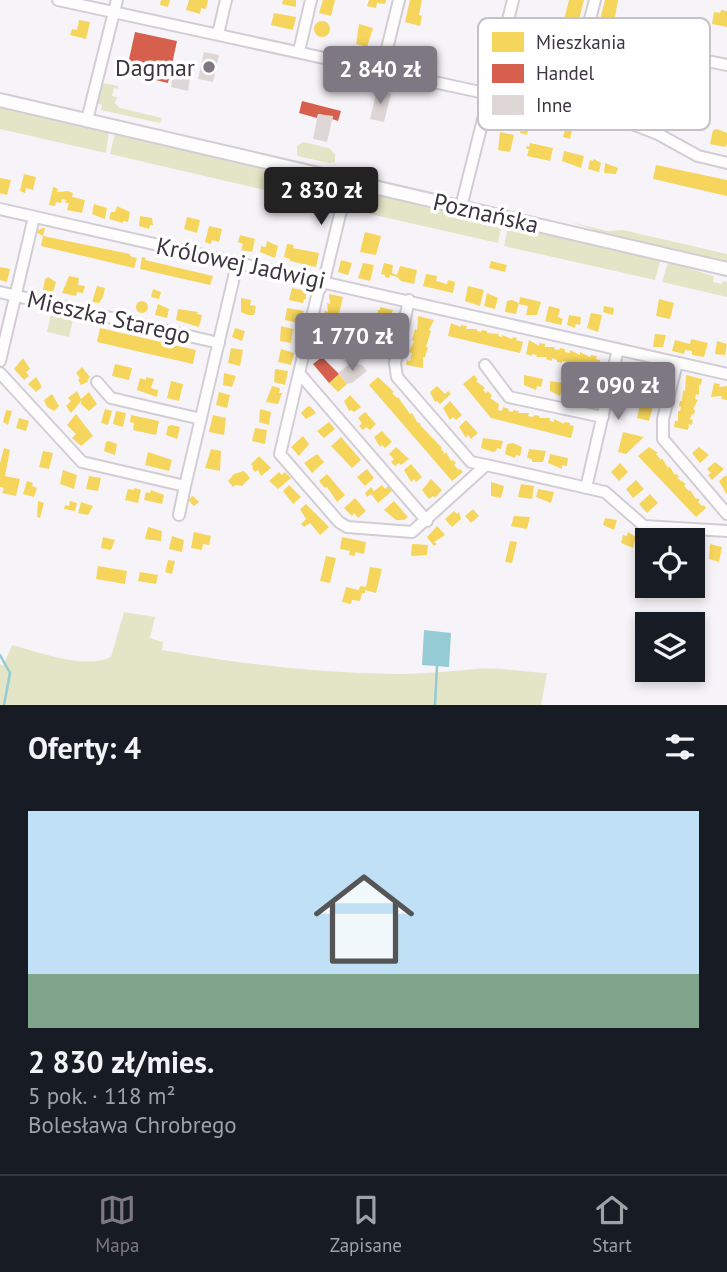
<!DOCTYPE html>
<html lang="pl">
<head>
<meta charset="utf-8">
<style>
	body { margin:0; font-family:"PT Sans",sans-serif; background:#242831; color:#f1f3f6; height:100vh; display:flex; flex-direction:column; font-size:26px; white-space:nowrap }
	* { box-sizing:border-box; margin:0 }
	p { font-size:23px; color:#9ea1a6 }
	.icon { flex:none; width:38px; height:38px; fill:none; stroke:currentColor; stroke-width:2; stroke-linecap:round; stroke-linejoin:round }
	.map { position:relative; height:705px; overflow:hidden }
	.sheet { display:flex; flex-direction:column; background:#171b24; flex:1 }
	.sheet>* { flex:none }
	.buttons { position:absolute; left:635px; top:528px; display:grid; gap:14px }
	.buttons a { display:grid; place-items:center; width:70px; height:70px; border-radius:0px; background:#171b24; box-shadow:0 4px 10px #0003; font-size:35px }
	.price { position:absolute; translate:-50% -60px; padding:0 16px; border-radius:7px; background:#7d7881; color:#fff; font-size:23px; line-height:46px; filter:drop-shadow(0 2px 4px #0008) }
	.price::after { content:''; position:absolute; left:50%; top:42px; width:21px; height:16px; margin-left:-10px; background:inherit; clip-path:polygon(0 0,100% 0,50% 100%) }
	.price.selected { background:#222; color:#fff }
	ul { padding:0; list-style:none }
	li { display:grid; align-content:center; gap:14px; height:371px; padding:0 28px }
	li span { display:grid; place-items:center; height:217px; border-radius:0px; color:#555 }
	li>.icon { margin-inline-start:auto }
	span .icon { width:126px; height:126px; fill:#fffc; stroke-width:1 }
	li b { font-size:30px }
	h2 { display:flex; justify-content:space-between; align-items:center; height:84px; padding:0 28px; font-size:30px }
	.tabs { display:flex; justify-content:space-around; align-items:center; height:98px; border-top:2px solid #363941; background:#171b24; font-size:19px; color:#9ea1a6 }
	.tabs a { display:grid; justify-items:center; gap:4px }
	.tabs .selected { color:#7d7881 }
	.map>svg:first-child { display:block }
	.green { fill:#e4e5c6 }
	.water { fill:#95cbd5 }
	.homes { fill:#f6d55c }
	.shops { fill:#d6604d }
	.lines { fill:none; stroke-linecap:round; stroke-linejoin:round }
	.stream { stroke:#95cbd5; stroke-width:2.5 }
	.building { fill:#ded7d6 }
	.minor-casing { stroke:#d2cdd5; stroke-width:14 }
	.major-casing { stroke:#d2cdd5; stroke-width:16 }
	.minor { stroke:#fefdfe; stroke-width:10 }
	.major { stroke:#fefdfe; stroke-width:12 }
	.poi-dot { fill:#7d7881; stroke:#fff; stroke-width:2.5 }
	.labels { text-anchor:middle; dominant-baseline:central; stroke-width:7; stroke-linejoin:round; paint-order:stroke }
	.poi-label { font-size:24px; fill:#3b3540; stroke:#fff; text-anchor:end }
	.street-label { font-size:24px; fill:#3b3540; stroke:#fff }
	.key { fill:#fff; stroke:#c4c2c6; stroke-width:2 }
	.key-label { font-size:19px; fill:#3b3540 }
</style>
</head>
<body>
<div class="map">
<svg width="727" height="705" viewBox="0 0 727 705">
	<rect width="100%" height="100%" fill="#f7f4f9"/>
	<path class="green" d="M103,83L118,86V89L114,88L112,96L117,97L115,103L120,108L162,118L160,123L101,110L102,105L95,103L101,84Z
		M0,107L109,132L106,153L0,129Z
		M117,134L333,184L340,193L337,207L110,154L114,137Z
		M303,142L329,148L335,154V162L329,163L297,156V146Z
		M358,190L502,224L498,243L348,209L350,196Z
		M571,222L607,231L623,230L727,254V261L607,234Z
		M512,225L658,260L660,262L655,280L504,246L508,227Z
		M668,262L714,276L713,282L722,284L723,281L727,282V297L662,282Z
		M51,314L73,320L69,337L47,332Z
		M124,612L155,617L150,638L163,642L162,650C239,664 319,673 397,674C424,674 451,671 477,669C500,667 525,672 547,673L541,705H0V664L3,666L12,645C39,652 85,670 111,657Z"/>
	<path class="water" d="M424,630L451,633L449,667L422,665Z"/>
	<path class="homes" d="M161,0H170L168,7L160,5Z
		M189,0H208L206,9L201,8L200,14L186,10Z
		M283,0H296V7L282,4Z
		M323,0H335L331,16L319,13Z
		M369,0H386L385,4L377,3L376,8L367,6Z
		M410,0H422L419,15L422,16L420,26L405,22Z
		M569,0H584L565,73L551,70Z
		M605,0H618L612,33L610,32L605,46L599,73L587,71Z
		M721,10L727,11V27L712,24L714,12L720,13Z
		M274,13L296,17L293,30L271,25Z
		M79,20L90,22L86,39L70,35L72,29L77,30Z
		M314 29a8 8 0 1 1 16 0a8 8 0 1 1-16 0Z
		M359,24L373,28L367,47L356,44Z
		M518,109L532,112L527,135L520,133L523,123L516,121Z
		M568,120L574,122L570,139L563,137Z
		M717,129L727,133V144L725,147L710,144L713,130Z
		M500,132L514,135L510,152L498,150Z
		M530,143L553,148L550,161L527,156L529,149H526L527,146L529,147Z
		M564,151L584,156L581,168L562,161Z
		M594,159L601,163L599,172L588,169L590,160L593,161Z
		M605,163L618,168L616,174L604,173Z
		M656,165L727,180V196L653,179Z
		M24,174L36,177L33,190L26,188L25,193L20,191Z
		M0,178L11,180L7,195L0,193Z
		M53,187L58,189L57,192L68,191L73,193L72,197L85,200L82,213L67,210L69,203H65L66,200L62,199L61,203L56,202L55,206L49,205Z
		M94,204L107,208L105,219L92,214Z
		M117,206L130,212L128,222L123,221V223L109,219L111,212H115Z
		M140,216L152,218L153,225H150L149,229L139,226Z
		M187,217L200,220L197,233L184,229Z
		M209,226L222,229L219,242L212,240L211,244L205,242Z
		M42,228H45L43,236L130,254V256L137,258L134,268L41,246L43,236L36,232Z
		M365,232L381,236L376,255L360,252Z
		M240,235L255,239L252,252L241,250L243,244L238,242Z
		M267,241L278,246L275,258L260,252L261,246L266,247Z
		M287,244L294,245L293,248L319,253L316,267L290,261V259L284,257Z
		M142,257L146,258L145,260L213,276L210,285L140,269Z
		M341,260L352,263L348,275L338,272Z
		M491,261L507,265L505,272L489,268Z
		M363,263L374,265L370,281L358,278Z
		M384,263L393,265L392,273L397,275L400,266L417,270L414,284L401,281L397,277L390,275L389,278L385,277V275L381,274Z
		M0,267L10,269L7,282L0,280Z
		M426,274L437,276L436,281L447,284L448,280L455,282L453,293L423,286Z
		M69,276L79,278L78,285L85,286L83,293L77,292L76,296L62,293Z
		M48,277L56,282L53,292L43,290L45,279Z
		M97,286L105,288L103,297L99,303L92,302Z
		M468,286L484,290L480,306L465,301Z
		M292,288L306,291V300L304,299L303,303L289,300Z
		M153,289L161,292L159,299L151,297Z
		M487,293L498,298L495,309L484,306Z
		M329,294L343,297L331,347L320,345L321,341L318,340L319,336H322L323,334L320,333L325,325H322L323,320H326L327,317L324,316L325,311L328,312L327,303L330,304Z
		M520,297L541,302L537,315H526L528,306L519,304Z
		M241,298L251,300L250,305L256,306L254,315H248L241,312Z
		M659,299L674,303L670,319L656,316Z
		M512,300L519,303L516,314L505,312L507,301Z
		M136 307a6 6 0 1 1 12 0a6 6 0 1 1-12 0Z
		M158,304L169,309L167,318L155,315Z
		M549,306L560,309L558,317L563,319L561,325L545,321Z
		M604,306L614,308L613,315L603,312Z
		M380,307L393,310L391,315H393L384,348H386L384,354H382L381,359L369,356L370,353L368,352L370,342L372,343L374,326H376L378,310H380Z
		M287,308L304,311L299,323L285,320Z
		M178,309L198,312L197,314L202,315L199,327L176,320Z
		M591,313L602,315L598,332L587,328Z
		M569,315L581,317L580,325L576,324L575,328L567,325Z
		M418,316L434,320L429,330L431,331L426,347H428L425,357H423V368L406,365L407,360L410,361L412,353L409,352L414,341L412,340L415,329L417,330Z
		M451,323L461,327V325L467,326L466,329H477V331L481,332L482,330L487,331V333L499,334L498,336L502,337V335L512,339L513,337L517,338L516,340L523,342L520,353L448,336Z
		M281,326L293,329L291,343L280,341Z
		M100,328L196,350L193,364L97,342Z
		M235,328L245,331L242,341L232,337Z
		M655,334L666,335L663,347H653Z
		M691,339L708,343L704,357L692,355V351L685,350L684,354L672,351L675,340L690,344Z
		M529,340L539,346V343L545,344V347H555L554,349L559,350L560,348L565,349V352L570,353V350L580,355V352L590,357L591,355L597,356L596,359L600,360L598,371L567,364V362L562,361V363L557,362V360L552,358V361L546,359L547,357H536L537,355L532,354V356L526,354Z
		M717,341L727,344L725,355L715,354Z
		M231,348L243,350L240,366L228,363Z
		M281,349L294,353L291,365L278,362Z
		M23,358L30,369L26,372L29,376L24,380L14,369Z
		M115,364L132,368L129,380L112,376Z
		M82,367L90,377L87,380L89,381L81,385L78,380L80,378L76,373Z
		M649,367L662,370L661,375H659L658,379L660,380L649,421L637,418Z
		M275,369L288,371L285,385L274,382Z
		M224,373L236,376L232,387L223,385Z
		M339,374L347,384L338,392L329,383Z
		M474,375L478,380L476,381L485,388L483,390L486,393L488,391L492,396L490,398L499,404L498,410L502,411L503,407L509,409L508,411L513,412V410L519,411L518,413H529L528,416L533,417L534,415L540,416L539,418H550V421L554,422V419L564,424V422L570,423V425L574,426L571,438L491,418L463,384Z
		M524,375L543,379L541,387L537,386L536,390L524,385Z
		M686,375L702,379L701,385L699,384V395L696,394L695,399L698,400L693,409L695,410L694,415L692,414L690,419L693,420L692,425L689,424L688,430L674,427L675,421H678V411H680L681,407L679,406L680,401H682L683,390L685,391Z
		M36,377L42,387L36,392L28,384Z
		M146,377L154,379L151,388L158,390L157,397L137,390L140,378L146,380Z
		M378,377L394,392L392,393L397,398L398,397L410,414L412,413L417,422L421,424L420,425L442,448L441,449L445,454L446,452L451,461L453,460L456,463L454,465L459,470L460,469L463,472L452,481L369,385Z
		M171,381L183,384L179,401L167,398Z
		M550,381L563,383L560,396L550,391Z
		M714,383L720,384L719,387L727,386V400L721,399L722,396L711,397Z
		M272,386L280,388L279,393H282L278,404L266,402Z
		M437,386L445,394L448,391L451,394L440,404L437,401L435,402L430,392Z
		M581,388L596,390L594,402L579,398Z
		M77,391L81,399L89,392L97,404L89,411L81,404L82,400L71,413L66,406L71,401L68,398Z
		M219,392L230,395L227,408L216,405Z
		M52,394L59,406L54,411L47,407L44,400Z
		M350,395L361,407L354,412L351,410L349,411L344,401Z
		M450,401L462,415L456,420L453,417L450,420L443,408Z
		M308,406L311,407L316,413L306,419L301,413Z
		M105,409L112,411L108,425L101,423Z
		M260,409L271,412L269,425L259,422Z
		M6,410L12,411L8,425L3,422Z
		M116,411L126,413L123,427L113,424Z
		M365,412L376,424L370,430L366,427L363,430L359,426L362,423L358,418Z
		M76,414L93,436L81,446L72,438L76,434L67,425Z
		M131,415L159,421L156,435L133,430L134,423L130,422Z
		M213,415L226,418L224,435L209,432Z
		M19,418L29,421L26,431L16,428Z
		M466,420L478,433L471,439L468,435L466,438L459,427Z
		M329,422L335,429L324,438L317,431Z
		M172,425L180,427L177,439L166,435L168,426Z
		M255,428L267,430L265,444L252,441Z
		M382,431L392,442L385,448L382,445L380,447L374,437Z
		M623,432L644,437L626,454L618,452Z
		M303,436L309,444L299,456L291,447Z
		M341,437L361,460L352,468L331,446Z
		M483,438L503,441L501,449L497,448L496,451L493,452L481,448Z
		M109,441L117,444L115,455L104,451L106,442Z
		M513,443L522,447L520,456L516,455L515,458L505,454L507,444Z
		M396,447L409,459L401,465L399,463L395,466L391,462L394,459L389,454Z
		M649,447L658,453L656,454L661,460L662,458L668,468L669,466L675,475L677,474L679,477L677,478L686,484L684,486L689,491L690,490L696,499L697,498L700,500L698,502L702,506L704,505L706,508L696,517L638,456Z
		M699,447L709,455L700,463L692,453Z
		M4,448L10,450L5,476L20,479L16,496L2,493L4,488L0,487V463Z
		M211,449L221,451L220,471L205,468Z
		M529,449L546,451L543,462H532V459L527,458Z
		M43,451L53,453L49,469L39,467Z
		M148,452L172,460L169,471L145,465Z
		M317,454L324,462L312,473L304,463Z
		M550,454L568,458L567,466L562,465V469L548,463Z
		M259,456L271,468L261,476L258,470L255,472L252,468L253,467L251,464Z
		M715,462L724,469L712,480L708,475L711,473L707,469Z
		M620,463L628,472L619,481L611,472Z
		M411,464L422,477L416,482L414,479L411,482L404,470Z
		M367,469L374,478L365,486L357,477Z
		M63,470L77,475L74,489L60,484Z
		M244,471L250,478L242,486L236,485L233,487L228,481L234,474Z
		M279,472L282,475L285,472L291,478L278,489L269,481Z
		M327,474L345,495L337,502L327,487L325,488L319,481Z
		M726,475L727,477V495L719,481Z
		M89,476L101,478L98,491L86,489Z
		M431,479L442,490L435,498L433,496L429,499L422,490Z
		M636,480L644,489L633,498L626,489Z
		M27,481L33,483L32,486L37,488L34,497L23,494Z
		M491,482L504,486L501,498L491,496Z
		M521,484L534,486L532,499L518,497Z
		M289,485L301,497L293,504L283,491Z
		M382,485L385,489L388,486L392,491L378,503L371,494L367,497L365,493L371,487L374,491Z
		M134,488L141,490L138,503L125,500L128,489L134,490Z
		M538,489L554,492L551,503L536,497Z
		M151,490L164,495L162,504L144,500L146,492L150,493Z
		M650,494L658,503L647,513L639,504Z
		M193,496L199,502L194,506L188,500Z
		M355,498L366,511L358,518L354,513L352,516L344,508Z
		M38,501L44,503L40,518L37,517Z
		M70,501L77,503L75,511L64,509L65,505L69,506Z
		M394,501L408,517L404,520H396L384,510Z
		M81,502L93,506L88,515L78,513Z
		M306,504L329,527L320,535L310,523L304,527L301,524L306,519L300,509Z
		M473,509L479,516L471,523L465,516Z
		M454,511L457,514L459,512L461,519L452,527L445,519Z
		M514,516L530,517L527,529L511,526Z
		M605,518L617,520L614,530L603,525Z
		M437,526L445,535L434,542L437,544L434,546L427,537Z
		M148,527L162,531L161,541L145,539Z
		M194,532L211,536L209,545L203,544L202,550L191,548Z
		M628,532L636,537L633,548L621,543L623,535L627,536Z
		M172,536L184,540L182,552L169,549Z
		M103,537L115,540L111,550L101,548Z
		M342,537L366,542L364,554L355,552V556L349,555L350,551L340,549Z
		M510,541L517,542L512,563L505,562Z
		M641,541L648,542V551L645,554L638,552Z
		M412,544L428,545L427,555L411,556Z
		M693,544L701,546L698,558L693,557Z
		M710,544L722,547L719,562L709,559Z
		M326,556L336,558L330,583L320,581Z
		M168,560L175,561L172,574L165,572Z
		M98,566L127,571L125,584L96,579Z
		M370,567L382,569L376,593L365,590V593H362L360,601L352,600L351,604L342,602L346,587L359,590L360,586L366,587Z
		M140,572L158,575L156,584L138,581Z"/>
	<path class="shops" d="M135,32L177,41L168,83L126,73Z
		M302,101L341,111L338,121L332,119L333,117L318,114L317,118L299,113Z
		M322,357L339,374L329,383L313,364Z"/>
	<g class="lines">
		<path class="stream" d="M0,655L10,673L4,705
			M435,705L437,666"/>
	</g>
	<path class="building" d="M204,52L219,55L213,82L198,79Z
		M173,76L190,79L188,91L171,87Z
		M377,90L391,94L384,122L370,119Z
		M318,114L333,116L327,142L313,139Z
		M351,363L362,365L367,371L352,383L347,384L338,373Z"/>
	<g class="lines">
		<defs>
			<path id="minor" d="M58,0L489,94
				M218,34L226,0
				M299,51L311,0
				M707,61L727,65
				M382,69L399,0
				M490,91L635,125L658,134L698,156L727,163
				M588,114L596,78L576,73L595,0
				M87,120L117,0
				M348,181L324,281L318,292L280,454L339,522L347,527L412,532L486,465L605,492L644,526L727,531
				M461,207L513,0
				M0,209L727,374
				M0,292L219,343
				M409,300L395,363L397,377L471,462L486,465
				M0,361L34,217
				M677,363L663,419V439L727,514
				M485,365L509,397L603,417
				M0,373L82,462L185,486L237,264
				M299,373L427,521
				M97,382L111,398L201,419
				M586,488L618,349
				M179,515L185,486"/>
			<path id="major" d="M0,100L727,269"/>
		</defs>
		<use href="#minor" class="minor-casing"/>
		<use href="#major" class="major-casing"/>
		<use href="#minor" class="minor"/>
		<use href="#major" class="major"/>
	</g>
	<circle class="poi-dot" cx="209" cy="67" r="7"/>
	<g class="labels">
		<g class="poi-label">
			<text x="195" y="67">Dagmar</text>
		</g>
		<g class="street-label">
			<text transform="translate(486 213) rotate(13)">Poznańska</text>
			<text transform="translate(241 263) rotate(12)">Królowej Jadwigi</text>
			<text transform="translate(109 317) rotate(13)">Mieszka Starego</text>
		</g>
	</g>
	<rect x="478" y="18" width="232" height="112" rx="10" class="key"/>
	<rect x="492" y="32" width="32" height="20" fill="#f6d55c"/>
	<rect x="492" y="64" width="32" height="19" fill="#d6604d"/>
	<rect x="492" y="95" width="32" height="20" fill="#ded7d6"/>
	<g class="key-label">
		<text x="536" y="49">Mieszkania</text>
		<text x="536" y="80">Handel</text>
		<text x="536" y="112">Inne</text>
	</g>
</svg>
<div class="buttons">
<a><svg class="icon" aria-label="locate" viewBox="0 0 24 24"><circle cx="12" cy="12" r="6"/><path d="M12 2v4M12 18v4M2 12h4M18 12h4"/></svg></a>
<a><svg class="icon" aria-label="layers" viewBox="0 0 24 24"><path d="M12 4l9 5-9 5-9-5zM3 14l9 5 9-5"/></svg></a>
</div>
<b class="price" style="left:380px;top:106px">2 840 zł</b>
<b class="price selected" style="left:321px;top:227px">2 830 zł</b>
<b class="price" style="left:352px;top:373px">1 770 zł</b>
<b class="price" style="left:618px;top:422px">2 090 zł</b>
</div>
<section class="sheet">
<h2>Oferty: 4<svg class="icon" aria-label="filters" viewBox="0 0 24 24"><path d="M4 7h16M4 17h16"/><circle cx="9" cy="7" r="2"/><circle cx="15" cy="17" r="2"/></svg></h2>
<ul>
<li><span style="background:linear-gradient(#bfe0f5 75%,#7fa58c 0)"><svg class="icon" aria-label="home" viewBox="0 0 24 24"><path d="M3 11l9-7 9 7M6 9v11h12V9"/></svg></span><div><b>2 830 zł/mies.</b><p>5 pok. · 118 m²</p><p>Bolesława Chrobrego</p></div></li>
</ul>
</section>
<nav class="tabs">
<a class="selected"><svg class="icon" aria-label="map" viewBox="0 0 24 24"><path d="M3 6l6-2 6 2 6-2v14l-6 2-6-2-6 2zM9 4v14M15 6v14"/></svg>Mapa</a>
<a><svg class="icon" aria-label="saved" viewBox="0 0 24 24"><path d="M7 4h10v16l-5-4-5 4z"/></svg>Zapisane</a>
<a><svg class="icon" aria-label="home" viewBox="0 0 24 24"><path d="M3 11l9-7 9 7M6 9v11h12V9"/></svg>Start</a>
</nav>
</body>
</html>
